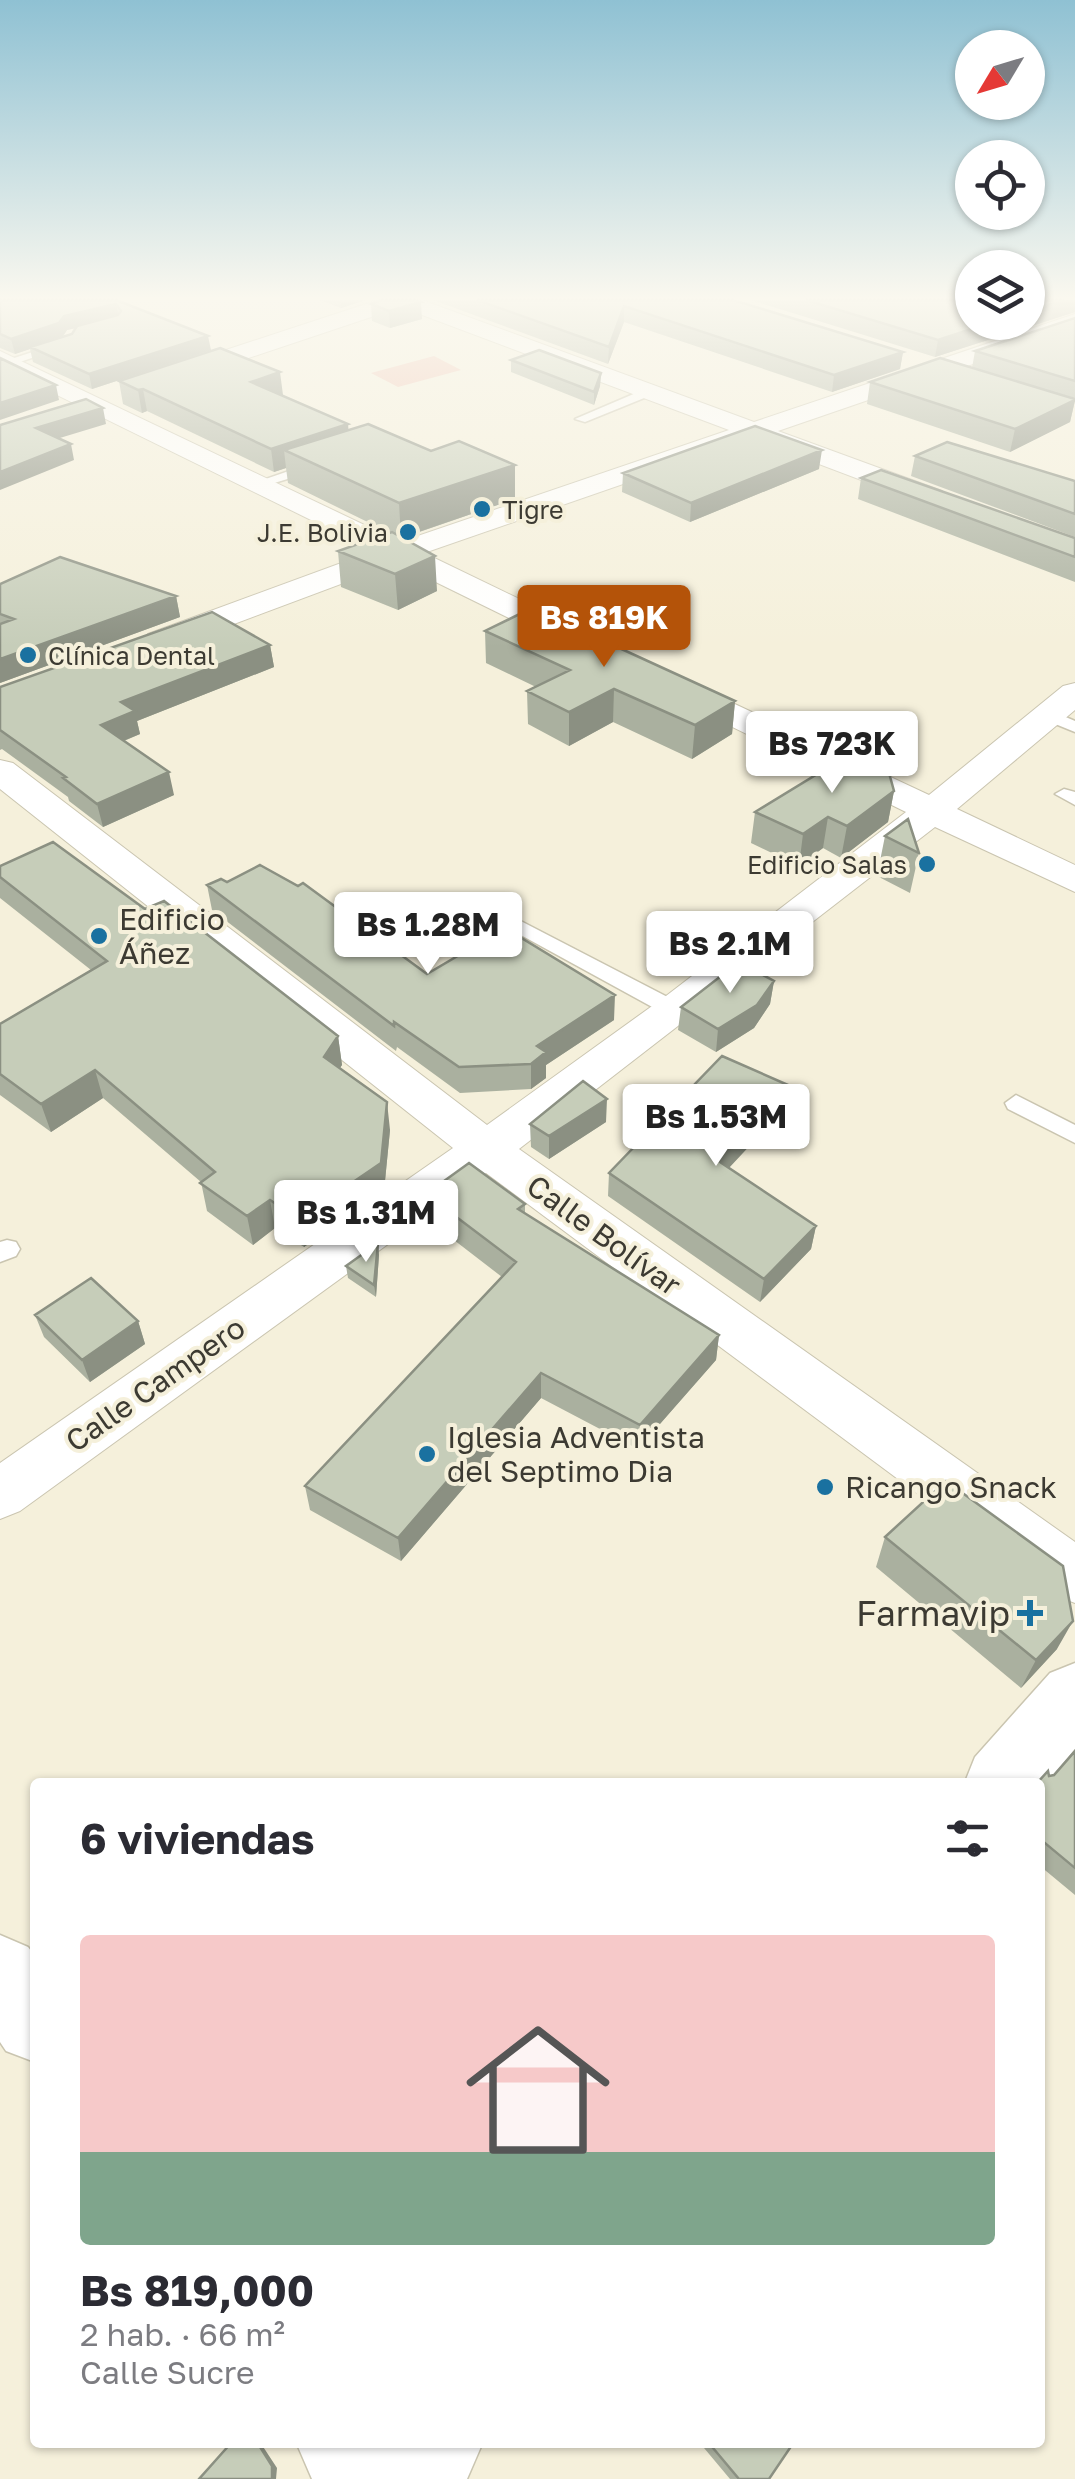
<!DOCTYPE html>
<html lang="es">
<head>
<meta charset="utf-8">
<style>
	body { margin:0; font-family:"Golos Text",sans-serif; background:#f7f7f7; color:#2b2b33; height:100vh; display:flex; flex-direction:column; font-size:38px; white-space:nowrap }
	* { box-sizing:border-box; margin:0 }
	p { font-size:32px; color:#7c7c81 }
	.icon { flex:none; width:55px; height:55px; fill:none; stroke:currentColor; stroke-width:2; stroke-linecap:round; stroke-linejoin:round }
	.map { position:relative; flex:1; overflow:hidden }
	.details { position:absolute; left:30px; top:1778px; width:1015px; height:670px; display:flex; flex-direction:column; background:#fff; border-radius:10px; box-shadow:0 2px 8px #0004 }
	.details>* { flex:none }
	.needle { width:65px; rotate:232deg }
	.fabs { position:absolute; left:955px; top:30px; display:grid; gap:20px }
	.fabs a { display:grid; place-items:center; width:90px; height:90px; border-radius:50%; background:#fff; box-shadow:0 2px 8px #0004; font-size:50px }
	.price { position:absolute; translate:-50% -85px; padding:0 22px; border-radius:10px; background:#fff; color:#222; font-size:32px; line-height:65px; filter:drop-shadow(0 2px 5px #0008) }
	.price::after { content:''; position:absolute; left:50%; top:60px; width:30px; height:22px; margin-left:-15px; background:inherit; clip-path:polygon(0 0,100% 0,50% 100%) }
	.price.current { background:#b45309; color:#fff }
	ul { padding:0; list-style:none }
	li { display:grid; align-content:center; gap:20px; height:530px; padding:0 50px }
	li span { display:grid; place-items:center; height:310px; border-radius:10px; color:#555 }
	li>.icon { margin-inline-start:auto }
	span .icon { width:180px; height:180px; fill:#fffc; stroke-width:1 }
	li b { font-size:42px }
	h2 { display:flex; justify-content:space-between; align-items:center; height:120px; padding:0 50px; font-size:42px }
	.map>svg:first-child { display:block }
	.green { fill:#f0bfaf }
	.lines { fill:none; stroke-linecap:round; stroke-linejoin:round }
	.service-casing { stroke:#cac5b0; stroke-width:3 }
	.minor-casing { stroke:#cac5b0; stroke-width:2 }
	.tertiary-casing { stroke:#cac5b0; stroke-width:3 }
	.service { fill:#fff; fill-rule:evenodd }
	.minor { fill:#fff; fill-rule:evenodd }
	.tertiary { fill:#fff; fill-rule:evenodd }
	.wall { fill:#aab09f; fill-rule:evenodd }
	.shaded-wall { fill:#8b9082 }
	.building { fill:#c6cdb9; stroke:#8b9082; stroke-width:2.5 }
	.poi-dot { fill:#1a71a0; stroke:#f5f0db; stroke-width:4 }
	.labels { text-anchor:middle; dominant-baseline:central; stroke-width:8; stroke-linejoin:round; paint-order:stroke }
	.far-poi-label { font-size:25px; fill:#3c3a32; stroke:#f5f0db; text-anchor:start }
	.poi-label { font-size:30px; fill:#3c3a32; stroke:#f5f0db; text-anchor:start }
	.street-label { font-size:30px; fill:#3c3a32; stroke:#f5f0db }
	.near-poi-label { font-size:35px; fill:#3c3a32; stroke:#f5f0db; text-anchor:end }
</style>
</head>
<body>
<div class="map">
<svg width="1075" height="2479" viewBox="0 0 1075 2479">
	<rect width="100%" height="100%" fill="#f5f0db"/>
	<path class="green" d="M434,356L461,370L398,387L371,373Z"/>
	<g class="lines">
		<defs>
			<path id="service" d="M57,344L67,346L8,366L2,362Z
				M650,387L654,394L585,422L575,419Z
				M315,462L322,466L320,469L258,488L251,484Z
				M1049,710L1075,721V732L1043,719L1040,715Z
				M1064,789L1075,792V805L1055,794Z
				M513,917L681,1004L684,1009L681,1014H665L506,927V919Z
				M1016,1095L1075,1125V1143L1008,1109L1005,1103Z
				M7,1240L16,1242L20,1249L16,1256L0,1262V1242Z"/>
			<path id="minor" d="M378,300H422L754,422L1075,314V329L778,431L942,491L946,497L942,503H922L753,439L424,553L596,636L601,643L596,650H574L397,563L170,648H148L143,641L148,634L374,551L0,367V351L400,542L729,430L401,307L180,381H162L159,376L162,371Z
				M675,676L929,795L1063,686L1075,683V710L957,809L1075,865V892L935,827L519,1149L1075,1542V1603L1054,1595L486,1173L20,1511L0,1519V1463L453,1148L0,789V760L13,763L487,1125L666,996L906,812L663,693L658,686L663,679Z"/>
			<path id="tertiary" d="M1075,1663V1749L1040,1791V1782H965L975,1757L1050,1673Z
				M0,1935L28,1947L35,1956V2062L6,2051L0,2042Z
				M296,2442H483L467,2479H312Z"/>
		</defs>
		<use href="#service" class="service-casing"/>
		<use href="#minor" class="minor-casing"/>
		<use href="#tertiary" class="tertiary-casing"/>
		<use href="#service" class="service"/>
		<use href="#minor" class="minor"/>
		<use href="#tertiary" class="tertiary"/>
	</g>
	<path class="wall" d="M0,300H116L211,350L92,389L33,362L30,349L15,354L0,348ZM75,328L72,334L63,336L67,330Z
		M320,300H366L341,308Z
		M433,300H733L903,352L900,369L832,392L624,322L608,364Z
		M751,300H1075V312L935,357Z
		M371,304L422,319L390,328L372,321Z
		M1075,318V401L1070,422L1010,452L867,404L870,382L972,368L975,351Z
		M511,360L601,373L600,386L594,405L511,372Z
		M119,381L283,395H281L348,430L431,451L515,465V499L402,538L437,591L398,610L341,587L338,551L390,533L288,483L286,468L274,472L147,411L142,413L123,404Z
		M915,456L1075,481V537L911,476Z
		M819,469L690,522L622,492L623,473Z
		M861,478L1075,539V582L858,499Z
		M0,584L176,596L180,617L0,683Z
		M485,631L735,701L732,734L692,759L613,722L569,746L528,724L527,691L536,687L486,663Z
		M270,645L274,667L137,721L140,734L124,741L174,795L103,827L69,801L68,797L2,749L0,750V687Z
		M894,791L888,822L841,858L823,848L799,866L751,843L755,812Z
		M885,836L919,853L910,893L877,876Z
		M0,866L145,909L338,1036L342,1065L339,1068L390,1130L384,1191L304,1247L275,1228L253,1245L207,1211L201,1182L103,1098L51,1132L0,1095V1024L91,970L0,898Z
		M207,885L427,974L614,1020L546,1065V1078L531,1089L460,1093L397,1047L396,1051L212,910Z
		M774,981L770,1004L754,1028L716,1052L678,1030L681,1007Z
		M788,1085L784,1109L728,1168L816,1226L811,1249L760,1302L608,1196L609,1173Z
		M606,1122L549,1159L531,1147L530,1124Z
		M426,1194L525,1204V1214L719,1335L716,1360L638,1449L541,1398L401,1561L310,1510L305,1486L502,1277L428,1220Z
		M379,1255L376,1297L348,1278L346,1266Z
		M35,1315L138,1321L145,1344L90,1382L44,1337Z
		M885,1537L1057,1649L1021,1688L876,1567Z
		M1075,1751V1895L1040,1866V1782L1049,1776L1054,1775Z
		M699,2442H794L769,2479H730Z"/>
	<path class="shaded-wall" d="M340,300H366L341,308Z
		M1064,300H1075V312L935,357L938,340L993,322H1028V312Z
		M421,302L422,319L390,328L389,311Z
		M116,304L119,319L67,330L62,338L30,347V349L15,354L11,339L64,316Z
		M624,306V322L608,364L609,347Z
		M208,336L211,350L92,389L89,374Z
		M903,352L900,369L832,392L834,375Z
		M280,372L283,395L254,404L251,382Z
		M601,373L600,386L594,405V392Z
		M56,385L59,400L0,420V403Z
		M143,389L147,411L142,413L138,390Z
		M1075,400L1070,422L1010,452L1015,429Z
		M103,408L106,424L40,444L36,428Z
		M348,424L350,447L284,450L286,468L274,472L271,449Z
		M71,444L74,460L0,490V472Z
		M822,450L819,469L690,522L691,503Z
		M515,465V499L401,538L399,503Z
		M435,556L437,591L398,610L395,574Z
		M176,596L180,617L0,683V659Z
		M270,645L274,667L137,721L140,734L106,748L101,725L121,702Z
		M614,689L613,722L569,746V712Z
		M735,701L732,734L692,759L695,725Z
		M169,772L174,795L103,827L97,804Z
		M894,791L888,822L841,858L847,826Z
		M828,817L823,848L799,866L803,834Z
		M774,981L770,1004L754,1028L716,1052L718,1029Z
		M615,995L614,1020L546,1065V1078L531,1089V1064L537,1046Z
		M338,1036L342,1065L328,1086L324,1057Z
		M95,1070L103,1098L51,1132L41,1104Z
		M788,1085L784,1109L714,1184L717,1160Z
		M607,1099L606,1122L549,1159V1136Z
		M387,1102L390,1130L384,1191L304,1247L299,1219Z
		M270,1200L275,1228L253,1245L247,1216Z
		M816,1226L811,1249L760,1302L764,1279Z
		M378,1243L379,1255L376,1297L374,1285Z
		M138,1321L145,1344L90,1382L82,1360Z
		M719,1335L716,1360L638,1449L640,1425Z
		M541,1373V1398L401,1561L398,1538Z
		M1073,1621L1057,1649L1021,1688L1036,1660Z
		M257,2442H260L277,2468L276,2479H272Z"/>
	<path class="building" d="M0,300H116L208,336L89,374L30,347L72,334L77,326L118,315L121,311L116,304L64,316L59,323L11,339L0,334Z
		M381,300H416L421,302L389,311L371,304Z
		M477,300H733L903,352L834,375L624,306L609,347Z
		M806,300H972V322H993L938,340Z
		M1028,300H1064L1028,312Z
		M1075,318V381L975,351Z
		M220,348L280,372L251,382L348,424L271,449L143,389L138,390L119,381Z
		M539,350L601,373L594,392L511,360Z
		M0,358L56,385L0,403Z
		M940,358L1075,399V400L1015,429L870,382Z
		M86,399L103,408L36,428L71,444L0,472V425Z
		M368,424L431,451L459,441L515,465L399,503L284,450Z
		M755,426L822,450L691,503L623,473Z
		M947,442L1075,481V514L915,456Z
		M881,470L1075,538V557L861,478Z
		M392,532L435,556L395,574L338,551Z
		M60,557L176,596L0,659V624L14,619L0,614V584Z
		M532,608L735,701L695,725L614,689L569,712L527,691L570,670L485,631Z
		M212,612L270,645L121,702L135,711L101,725L169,772L97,804L63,778L66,777L0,730V687Z
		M850,754L889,773L894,791L847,826L828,817L803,834L755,812Z
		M908,819L919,853L885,836Z
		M53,842L145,909L164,901L338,1036L324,1057L387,1102L381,1163L299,1219L270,1200L247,1216L200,1183L215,1172L95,1070L41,1104L0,1074V1024L107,961L0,877V866Z
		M260,865L298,886L303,883L427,974L505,928L615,995L537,1046L546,1052L531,1064L459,1067L394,1022V1026L207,885L221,879L227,882Z
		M739,962L774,981L757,1005L718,1029L681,1007Z
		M722,1056L788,1085L717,1160L816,1226L764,1279L609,1173Z
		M583,1081L607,1099L549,1136L530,1124Z
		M469,1163L525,1204L518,1209L719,1335L640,1425L541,1373L398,1538L305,1486L516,1262L426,1194Z
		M378,1243L374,1285L346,1266Z
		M91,1278L138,1321L82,1360L35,1315Z
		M946,1481L1063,1566L1073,1621L1036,1660L885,1537Z
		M1075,1751V1868L1040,1839V1782H1038L1048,1771L1049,1776L1054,1775Z
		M232,2442H257L272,2466V2479H199Z
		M708,2442H794L769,2479H739Z"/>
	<linearGradient id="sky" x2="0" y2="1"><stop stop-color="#8fc1d3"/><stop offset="0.46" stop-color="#faf8ef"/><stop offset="1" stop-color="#faf8ef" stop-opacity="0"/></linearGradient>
	<rect width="1075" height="647" fill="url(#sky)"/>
	<g class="poi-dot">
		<circle cx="482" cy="509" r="10"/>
		<circle cx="408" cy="532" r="10"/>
		<circle cx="28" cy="655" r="10"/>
		<circle cx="927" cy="864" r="10"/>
		<circle cx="99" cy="936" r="10"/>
		<circle cx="427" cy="1454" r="10"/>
		<circle cx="825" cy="1487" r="10"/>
		<path d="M1025 1598h10v10h10v10h-10v10h-10v-10h-10v-10h10z"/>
	</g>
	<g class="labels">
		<g class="far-poi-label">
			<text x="502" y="509">Tigre</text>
			<text x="388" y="532" text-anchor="end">J.E. Bolivia</text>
			<text x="48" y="655">Clínica Dental</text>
			<text x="907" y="864" text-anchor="end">Edificio Salas</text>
		</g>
		<g class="poi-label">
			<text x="119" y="919">Edificio<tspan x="119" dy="34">Áñez</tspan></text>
			<text x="447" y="1437">Iglesia Adventista<tspan x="447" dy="34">del Septimo Dia</tspan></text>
			<text x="845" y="1487">Ricango Snack</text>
		</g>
		<g class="street-label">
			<text transform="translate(604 1235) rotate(36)">Calle Bolívar</text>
			<text transform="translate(155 1384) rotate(-35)">Calle Campero</text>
		</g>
		<g class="near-poi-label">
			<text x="1010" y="1613">Farmavip</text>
		</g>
	</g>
</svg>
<div class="fabs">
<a><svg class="needle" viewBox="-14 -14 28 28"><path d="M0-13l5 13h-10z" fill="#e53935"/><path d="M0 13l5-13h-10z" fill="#7c7c81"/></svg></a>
<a><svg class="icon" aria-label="locate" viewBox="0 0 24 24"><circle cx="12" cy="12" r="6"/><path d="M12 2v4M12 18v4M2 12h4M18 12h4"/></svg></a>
<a><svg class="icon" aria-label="layers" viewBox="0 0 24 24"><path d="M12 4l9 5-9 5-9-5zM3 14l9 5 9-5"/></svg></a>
</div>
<b class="price current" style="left:604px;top:670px">Bs 819K</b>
<b class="price" style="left:832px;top:796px">Bs 723K</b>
<b class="price" style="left:428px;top:977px">Bs 1.28M</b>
<b class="price" style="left:730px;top:996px">Bs 2.1M</b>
<b class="price" style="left:716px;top:1169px">Bs 1.53M</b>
<b class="price" style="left:366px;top:1265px">Bs 1.31M</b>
<section class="details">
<h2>6 viviendas<svg class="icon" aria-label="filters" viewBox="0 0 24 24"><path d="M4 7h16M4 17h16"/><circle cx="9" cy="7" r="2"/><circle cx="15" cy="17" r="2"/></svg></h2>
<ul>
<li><span style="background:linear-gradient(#f6c9c9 70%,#7fa58c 0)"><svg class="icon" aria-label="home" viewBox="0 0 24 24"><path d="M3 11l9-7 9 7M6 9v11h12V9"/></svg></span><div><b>Bs 819,000</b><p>2 hab. · 66 m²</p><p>Calle Sucre</p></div></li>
</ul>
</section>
</div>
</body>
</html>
